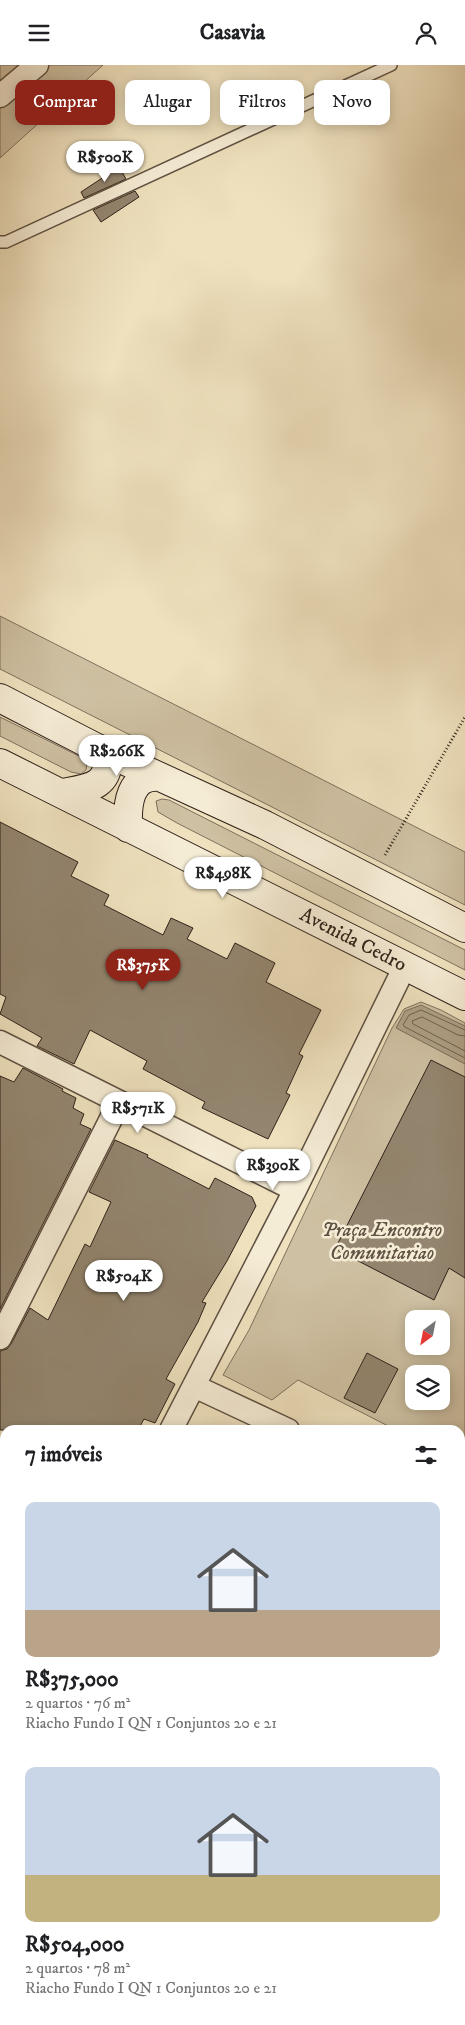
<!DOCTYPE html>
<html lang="pt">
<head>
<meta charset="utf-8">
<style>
	body { margin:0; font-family:"IM FELL DW Pica",serif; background:#f2f2f2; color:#202124; height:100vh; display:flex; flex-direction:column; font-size:19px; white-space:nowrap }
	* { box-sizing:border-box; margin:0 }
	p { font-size:16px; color:#757577 }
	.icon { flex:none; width:28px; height:28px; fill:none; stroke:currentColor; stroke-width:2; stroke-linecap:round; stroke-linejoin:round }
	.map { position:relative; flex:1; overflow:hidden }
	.drawer { position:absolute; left:0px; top:1360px; width:465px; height:600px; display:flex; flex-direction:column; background:#fff; border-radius:15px 15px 0 0; box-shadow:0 2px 12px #0003 }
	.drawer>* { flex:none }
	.guide { position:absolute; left:15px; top:15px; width:435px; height:45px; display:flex; gap:10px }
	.needle { width:32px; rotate:212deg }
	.tools { position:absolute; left:405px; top:1245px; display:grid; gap:10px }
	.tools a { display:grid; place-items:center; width:45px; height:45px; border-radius:10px; background:#fff; box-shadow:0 2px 12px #0003; font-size:25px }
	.price { position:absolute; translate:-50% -42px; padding:0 11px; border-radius:18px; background:#fff; color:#222; font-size:16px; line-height:32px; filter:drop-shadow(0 1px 2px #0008) }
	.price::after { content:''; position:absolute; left:50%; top:30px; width:15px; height:11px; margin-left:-8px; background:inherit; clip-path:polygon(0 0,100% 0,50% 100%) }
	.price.current { background:#8f2418; color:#fff }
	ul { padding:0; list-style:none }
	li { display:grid; align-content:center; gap:10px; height:265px; padding:0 25px }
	li span { display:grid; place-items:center; height:155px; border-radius:10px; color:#555 }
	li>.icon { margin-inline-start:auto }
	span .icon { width:90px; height:90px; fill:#fffc; stroke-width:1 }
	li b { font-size:21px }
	h2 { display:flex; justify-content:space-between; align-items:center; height:60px; padding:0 25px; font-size:21px }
	.chip { padding:0 18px; border-radius:10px; background:#fff; box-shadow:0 2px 12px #0003; font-size:18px; line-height:45px }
	.chip.current { background:#8f2418; color:#fff }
	header { display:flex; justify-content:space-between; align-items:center; height:65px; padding:0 25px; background:#fff; font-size:22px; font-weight:700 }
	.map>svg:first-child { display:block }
	.green { fill:#cec0a2; stroke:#7e705e; fill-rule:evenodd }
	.water { fill:#aea086; stroke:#7b6d5a }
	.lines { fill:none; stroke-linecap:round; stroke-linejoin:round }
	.shore { stroke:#6e6050; stroke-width:1 }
	.building { fill:#93856f; stroke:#2f2119 }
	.lane-casing { stroke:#5f5142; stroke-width:14 }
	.street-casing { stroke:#5f5142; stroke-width:25 }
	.secondary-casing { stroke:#2f2119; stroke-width:30 }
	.path { stroke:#2f2119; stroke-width:3; stroke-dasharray:1 2.5; stroke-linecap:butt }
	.lane { stroke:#f5ecd5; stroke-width:11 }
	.street { stroke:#f5ecd5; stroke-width:22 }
	.secondary { stroke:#f5ecd5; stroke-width:28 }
	.labels { text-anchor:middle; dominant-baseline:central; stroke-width:5; stroke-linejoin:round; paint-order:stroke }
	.street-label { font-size:20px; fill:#2f2119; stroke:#f5ecd5 }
	.park-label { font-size:20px; font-style:italic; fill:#5f5142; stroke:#f5ecd5 }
</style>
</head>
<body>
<header><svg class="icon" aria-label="menu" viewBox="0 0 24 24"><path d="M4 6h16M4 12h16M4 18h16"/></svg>Casavia<svg class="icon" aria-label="person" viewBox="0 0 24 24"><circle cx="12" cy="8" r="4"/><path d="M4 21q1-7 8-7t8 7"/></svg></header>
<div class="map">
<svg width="465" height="1960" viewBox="0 0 465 1960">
	<rect width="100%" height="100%" fill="#efe1be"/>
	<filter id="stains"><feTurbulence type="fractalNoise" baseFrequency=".004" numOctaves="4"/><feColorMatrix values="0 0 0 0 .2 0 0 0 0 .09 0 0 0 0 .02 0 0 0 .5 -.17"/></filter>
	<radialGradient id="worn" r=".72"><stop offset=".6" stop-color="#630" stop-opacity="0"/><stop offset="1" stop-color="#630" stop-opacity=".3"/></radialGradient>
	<path class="green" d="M0,0H103L0,93Z
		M0,551L465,787V840L0,604Z
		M0,652L81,692L87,698L86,705L81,709L71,707L0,671Z
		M162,734L169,735L465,885V905L177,758L158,747L156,736Z
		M421,937L441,945L465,958V1432L460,1430V1365H396L298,1315L272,1335L223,1310L249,1265L392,963L404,944ZM414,1254H441V1281H414ZM414,1309H441V1336H414Z
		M0,1831L5,1833V1955H251L260,1960H0Z"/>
	<path class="water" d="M421,940L465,961V999L396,963L405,946Z"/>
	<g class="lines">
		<path class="shore" d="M465,965L421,945L409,950L403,960L405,962L465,993
			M465,971L458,970L422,952L412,956L413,959L465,986"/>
	</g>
	<path class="building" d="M119,102L126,114L84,133L81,127Z
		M135,126L139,132L101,157L93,145Z
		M0,757L78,797L71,811L109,830L104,840L163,870L171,853L193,863L187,874L227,894L235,878L275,898L266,917L321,945L299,989L303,991L286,1028L290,1030L268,1074L202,1043L205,1037L143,1004L147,996L90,965L74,999L37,981L42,973L0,949L6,932L0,929Z
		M431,995L465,1012V1213L449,1203L434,1235L335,1184Z
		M23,1003L63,1024L62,1026L76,1033L73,1043L84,1049L80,1059L91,1064L0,1244V1011L14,1017Z
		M115,1075L148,1090L147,1092L209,1124L215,1113L252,1132L256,1141L227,1196L202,1237L206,1238L198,1257L166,1314L175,1319L155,1358L144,1354L138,1365H0V1286L7,1284L11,1279L30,1243L48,1255L85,1179L90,1182L111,1137L89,1127Z
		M367,1288L398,1304L375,1348L344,1333Z"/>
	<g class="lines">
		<defs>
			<path id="lane" d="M0,177H6L391,0"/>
			<path id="street" d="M0,31L37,0
				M0,977L295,1125
				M0,1273L119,1038
				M194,1321L288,1365
				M171,1365L295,1125L405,901
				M460,1448L465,1451
				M460,1607L465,1597
				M0,1690L5,1680
				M0,1813L5,1816
				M281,1955L291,1960"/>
			<path id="secondary" d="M0,633L97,683L265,760L465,863
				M0,698L465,931
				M63,728C89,723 110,722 108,689L97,683
				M128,763C127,740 129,709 160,712"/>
		</defs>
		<use href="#lane" class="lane-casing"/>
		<use href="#street" class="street-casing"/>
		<use href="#secondary" class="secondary-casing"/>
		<path class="path" d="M385,790L465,652
			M189,1955L191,1960"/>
		<use href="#lane" class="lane"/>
		<use href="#street" class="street"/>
		<use href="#secondary" class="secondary"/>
	</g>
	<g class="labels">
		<g class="street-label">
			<text transform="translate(353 875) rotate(27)">Avenida Cedro</text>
		</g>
		<g class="park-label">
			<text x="382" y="1165">Praça Encontro<tspan x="382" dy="23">Comunitariao</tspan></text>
		</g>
	</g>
	<rect width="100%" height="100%" filter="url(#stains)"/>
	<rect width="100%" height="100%" fill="url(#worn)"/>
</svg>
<div class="tools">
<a><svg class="needle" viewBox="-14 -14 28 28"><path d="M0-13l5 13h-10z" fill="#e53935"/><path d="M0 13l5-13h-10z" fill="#757577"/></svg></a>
<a><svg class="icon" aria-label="layers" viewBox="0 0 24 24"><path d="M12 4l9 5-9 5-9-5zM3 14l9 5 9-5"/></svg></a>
</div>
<b class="price" style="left:105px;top:118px">R$500K</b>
<b class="price" style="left:117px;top:712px">R$266K</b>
<b class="price" style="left:223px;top:834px">R$498K</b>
<b class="price current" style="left:143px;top:926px">R$375K</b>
<b class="price" style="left:138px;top:1069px">R$571K</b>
<b class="price" style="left:273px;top:1126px">R$390K</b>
<b class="price" style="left:124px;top:1237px">R$504K</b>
<div class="guide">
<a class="chip current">Comprar</a>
<a class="chip">Alugar</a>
<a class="chip">Filtros</a>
<a class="chip">Novo</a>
</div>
<section class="drawer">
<h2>7 imóveis<svg class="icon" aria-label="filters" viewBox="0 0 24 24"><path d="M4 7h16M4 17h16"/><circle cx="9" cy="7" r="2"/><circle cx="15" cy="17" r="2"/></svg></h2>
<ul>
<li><span style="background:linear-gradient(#c9d6e8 70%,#b9a48a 0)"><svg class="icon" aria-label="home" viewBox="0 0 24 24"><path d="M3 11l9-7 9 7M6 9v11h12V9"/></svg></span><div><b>R$375,000</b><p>2 quartos · 76 m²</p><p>Riacho Fundo I QN 1 Conjuntos 20 e 21</p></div></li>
<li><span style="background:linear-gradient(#c9d6e8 70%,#c2b280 0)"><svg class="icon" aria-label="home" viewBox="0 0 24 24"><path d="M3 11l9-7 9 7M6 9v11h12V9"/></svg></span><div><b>R$504,000</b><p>2 quartos · 78 m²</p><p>Riacho Fundo I QN 1 Conjuntos 20 e 21</p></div></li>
</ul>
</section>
</div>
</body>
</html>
